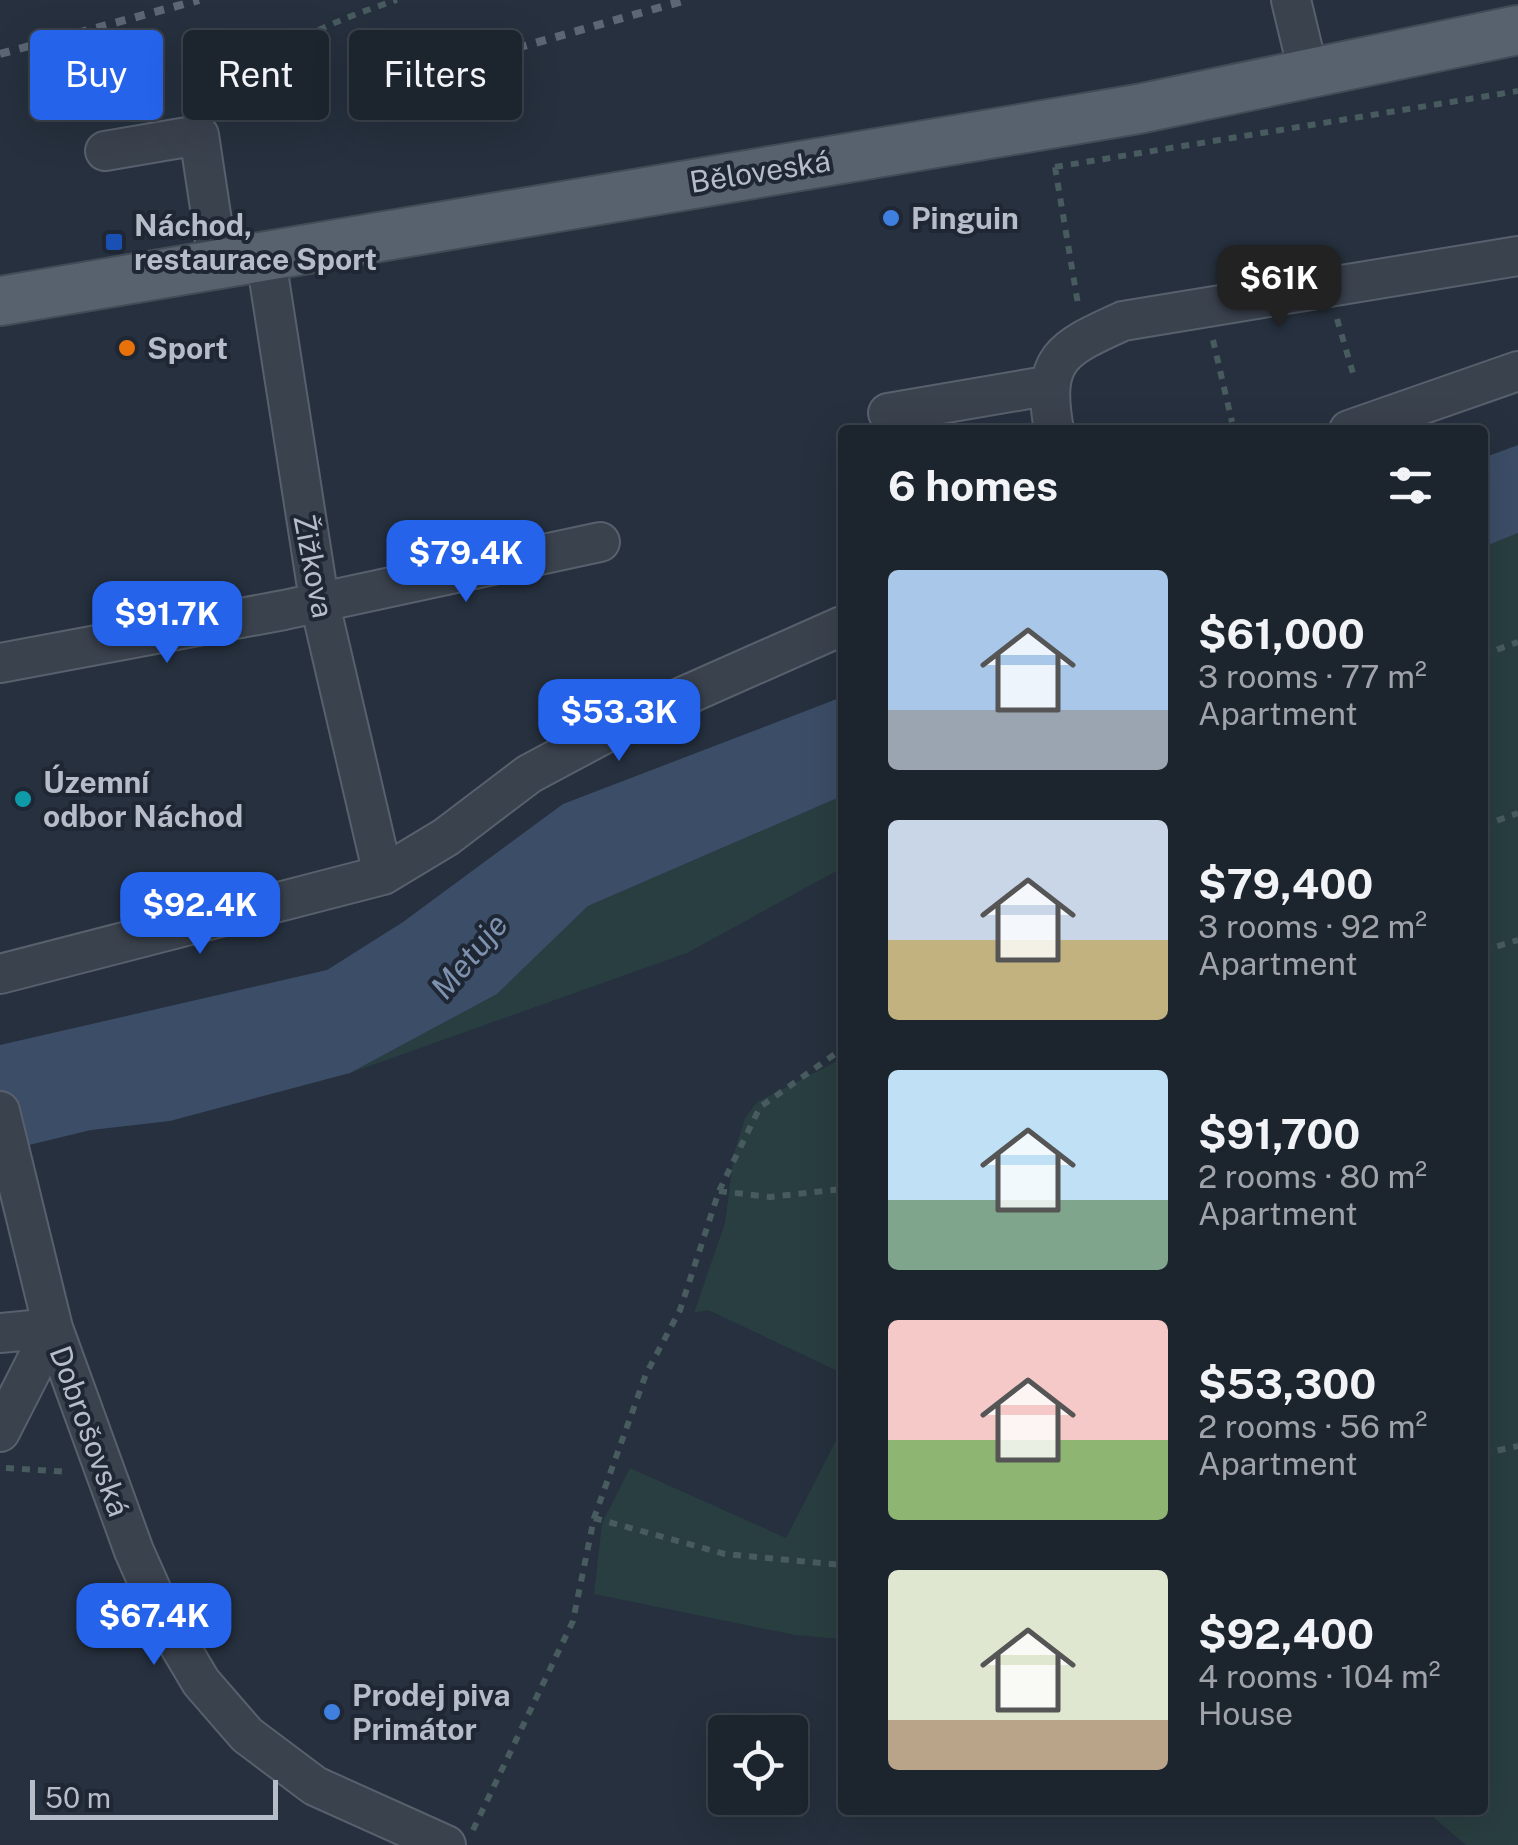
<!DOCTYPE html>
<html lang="en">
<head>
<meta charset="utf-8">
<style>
	body { margin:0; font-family:"Public Sans",sans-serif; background:#29303a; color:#f1f3f6; height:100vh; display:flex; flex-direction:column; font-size:38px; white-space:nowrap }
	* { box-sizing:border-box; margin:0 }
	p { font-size:32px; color:#a0a4aa }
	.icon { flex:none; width:55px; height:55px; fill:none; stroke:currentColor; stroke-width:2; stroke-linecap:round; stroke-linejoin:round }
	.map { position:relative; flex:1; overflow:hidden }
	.details { position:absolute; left:838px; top:425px; width:650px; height:1390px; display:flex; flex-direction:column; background:#1c242e; border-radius:10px; box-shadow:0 10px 40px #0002,0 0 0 2px #3a414a }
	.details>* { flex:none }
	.hud { position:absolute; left:30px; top:30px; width:658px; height:90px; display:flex; gap:20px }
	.buttons { position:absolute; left:708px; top:1715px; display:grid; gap:20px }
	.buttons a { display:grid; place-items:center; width:100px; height:100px; border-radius:10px; background:#1c242e; box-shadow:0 10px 40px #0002,0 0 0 2px #3a414a; font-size:50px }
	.scale { position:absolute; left:30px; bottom:25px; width:248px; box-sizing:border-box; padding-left:10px; border:5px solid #b6bdc9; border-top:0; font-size:28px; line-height:35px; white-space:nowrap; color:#b6bdc9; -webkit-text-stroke:8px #1e2733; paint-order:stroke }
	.price { position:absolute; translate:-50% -85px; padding:0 22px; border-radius:20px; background:#2563eb; color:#fff; font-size:32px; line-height:65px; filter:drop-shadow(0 2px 5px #0008) }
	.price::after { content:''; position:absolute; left:50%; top:60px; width:30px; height:22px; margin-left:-15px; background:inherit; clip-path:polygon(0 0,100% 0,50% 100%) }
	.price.current { background:#222; color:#fff }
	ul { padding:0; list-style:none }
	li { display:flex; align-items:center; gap:30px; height:250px; padding:0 50px }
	li span { display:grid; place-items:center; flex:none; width:280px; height:200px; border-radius:10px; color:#555 }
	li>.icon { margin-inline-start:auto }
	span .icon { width:120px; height:120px; fill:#fffc; stroke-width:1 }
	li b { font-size:42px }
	h2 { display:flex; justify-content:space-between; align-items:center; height:120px; padding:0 50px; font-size:42px }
	.pill { padding:0 35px; border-radius:10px; background:#1c242e; box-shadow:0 10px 40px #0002,0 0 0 2px #3a414a; font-size:35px; line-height:90px }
	.pill.current { background:#2563eb; color:#fff }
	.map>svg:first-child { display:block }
	.green { fill:#293e40 }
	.water { fill:#3c4d67 }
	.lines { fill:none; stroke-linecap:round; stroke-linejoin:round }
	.minor-casing { stroke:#57606c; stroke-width:42 }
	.major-casing { stroke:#434b57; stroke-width:52 }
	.path { stroke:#485b5e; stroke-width:6; stroke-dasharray:8 8; stroke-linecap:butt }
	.minor { stroke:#3a424e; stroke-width:38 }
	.major { stroke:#58616e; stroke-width:48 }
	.rail { stroke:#5c6675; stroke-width:8; stroke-dasharray:10 10; stroke-linecap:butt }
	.shop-dot { fill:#3f7fe0; stroke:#1e2733; stroke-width:4 }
	.transit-dot { fill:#1a4fb4; stroke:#1e2733; stroke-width:4 }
	.food-dot { fill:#e8710a; stroke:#1e2733; stroke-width:4 }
	.culture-dot { fill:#0f9aa8; stroke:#1e2733; stroke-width:4 }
	.labels { text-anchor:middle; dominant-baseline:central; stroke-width:8; stroke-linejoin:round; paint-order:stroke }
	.street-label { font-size:30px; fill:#b6bdc9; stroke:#1e2733 }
	.poi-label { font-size:30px; font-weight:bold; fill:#b6bdc9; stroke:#1e2733; text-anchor:start }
	.water-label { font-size:32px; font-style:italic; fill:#7e92b0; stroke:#1e2733 }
</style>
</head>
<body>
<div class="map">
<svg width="1518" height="1845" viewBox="0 0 1518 1845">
	<rect width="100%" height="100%" fill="#26303e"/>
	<path class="green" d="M1518,533V1845H1466L1425,1810H1482V547Z
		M842,796V868L687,953L350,1073L497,994L588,906Z
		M842,1059V1373L708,1310L694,1313L725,1223L734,1153L745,1118L757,1102Z
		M842,1429V1639L795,1635L594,1594L602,1523L630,1468L786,1538Z"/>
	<path class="water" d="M1518,445V533L1483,547V458Z
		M842,697V796L588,906L497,994L350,1073L170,1121L91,1130L0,1152V1045L327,970L403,922L563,804Z"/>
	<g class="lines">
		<defs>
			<path id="minor" d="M1291,0L1309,75
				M105,151L199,135L218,261
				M265,253L319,600L383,875
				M888,413L1046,386
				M1054,430C1041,358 1061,349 1123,321L1518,256
				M1349,430L1518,371
				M0,663L284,610L600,542
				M0,974L383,875L446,837L529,774L630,720L842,626
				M0,1111L53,1328L134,1551L166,1623L201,1682L247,1735L315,1786L446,1845
				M0,1333L53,1328
				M0,1432L53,1328"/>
			<path id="major" d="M0,301L1138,109L1518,30"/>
		</defs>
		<use href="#minor" class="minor-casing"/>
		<use href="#major" class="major-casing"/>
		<path class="path" d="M223,112C254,51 335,20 397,0
			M1055,167L1518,91
			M1055,167L1078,304
			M1337,319L1355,380
			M1213,340L1232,422
			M1482,655L1518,642
			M1482,826L1518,813
			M1482,951L1518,940
			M719,1191L770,1197L842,1189
			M1482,1454L1518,1446
			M6,1468L69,1472
			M594,1518L725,1554L842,1565
			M473,1830L573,1621L594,1518L646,1374L680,1310L719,1191L760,1107L842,1049"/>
		<use href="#minor" class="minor"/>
		<use href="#major" class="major"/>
		<path class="rail" d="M517,48L686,0
			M0,54L199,0"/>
	</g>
	<g class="shop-dot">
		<circle cx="891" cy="218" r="10"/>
		<circle cx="332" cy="1712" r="10"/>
	</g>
	<rect class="transit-dot" x="104" y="232" width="20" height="20" rx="5"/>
	<circle class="food-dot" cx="127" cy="348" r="10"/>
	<circle class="culture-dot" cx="23" cy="799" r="10"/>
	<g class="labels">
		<g class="street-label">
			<text transform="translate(760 171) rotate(-9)">Běloveská</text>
			<text transform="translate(314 566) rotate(79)">Žižkova</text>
			<text transform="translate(90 1431) rotate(70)">Dobrošovská</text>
		</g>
		<g class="poi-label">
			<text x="911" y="218">Pinguin</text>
			<text x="134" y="225">Náchod,<tspan x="134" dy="34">restaurace Sport</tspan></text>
			<text x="147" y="348">Sport</text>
			<text x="43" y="782">Územní<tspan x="43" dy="34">odbor Náchod</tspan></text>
			<text x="352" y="1695">Prodej piva<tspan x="352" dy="34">Primátor</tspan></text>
		</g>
		<g class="water-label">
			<text transform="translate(469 956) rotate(-50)">Metuje</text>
		</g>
	</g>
</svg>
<div class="buttons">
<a><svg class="icon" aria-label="locate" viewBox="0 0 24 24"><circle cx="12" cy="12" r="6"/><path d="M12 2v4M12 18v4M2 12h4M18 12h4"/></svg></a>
</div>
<div class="scale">50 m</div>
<b class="price current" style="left:1279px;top:330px">$61K</b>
<b class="price" style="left:466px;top:605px">$79.4K</b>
<b class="price" style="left:167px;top:666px">$91.7K</b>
<b class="price" style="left:619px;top:764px">$53.3K</b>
<b class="price" style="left:200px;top:957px">$92.4K</b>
<b class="price" style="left:154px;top:1668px">$67.4K</b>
<div class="hud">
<a class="pill current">Buy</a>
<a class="pill">Rent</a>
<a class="pill">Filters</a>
</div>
<section class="details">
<h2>6 homes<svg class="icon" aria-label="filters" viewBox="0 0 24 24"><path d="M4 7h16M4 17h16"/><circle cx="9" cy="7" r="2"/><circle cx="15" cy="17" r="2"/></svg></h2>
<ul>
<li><span style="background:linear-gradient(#a9c7e8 70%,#9aa5b1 0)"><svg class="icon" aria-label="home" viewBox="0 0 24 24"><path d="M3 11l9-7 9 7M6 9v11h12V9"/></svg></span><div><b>$61,000</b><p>3 rooms · 77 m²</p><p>Apartment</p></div></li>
<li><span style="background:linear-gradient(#c9d6e8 60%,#c2b280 0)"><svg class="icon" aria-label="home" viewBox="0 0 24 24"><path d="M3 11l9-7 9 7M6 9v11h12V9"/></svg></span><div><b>$79,400</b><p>3 rooms · 92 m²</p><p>Apartment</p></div></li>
<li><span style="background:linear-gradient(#bfe0f5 65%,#7fa58c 0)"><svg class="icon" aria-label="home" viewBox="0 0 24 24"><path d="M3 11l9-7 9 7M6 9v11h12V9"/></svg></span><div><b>$91,700</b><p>2 rooms · 80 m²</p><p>Apartment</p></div></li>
<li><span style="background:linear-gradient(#f6c9c9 60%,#8fb573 0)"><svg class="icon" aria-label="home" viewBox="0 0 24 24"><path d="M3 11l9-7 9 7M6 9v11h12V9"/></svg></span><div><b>$53,300</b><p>2 rooms · 56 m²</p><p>Apartment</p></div></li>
<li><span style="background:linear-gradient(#dfe7d0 75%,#b9a48a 0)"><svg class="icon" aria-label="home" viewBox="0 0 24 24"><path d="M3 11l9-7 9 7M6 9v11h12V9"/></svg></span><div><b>$92,400</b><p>4 rooms · 104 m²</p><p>House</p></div></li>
</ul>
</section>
</div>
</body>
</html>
